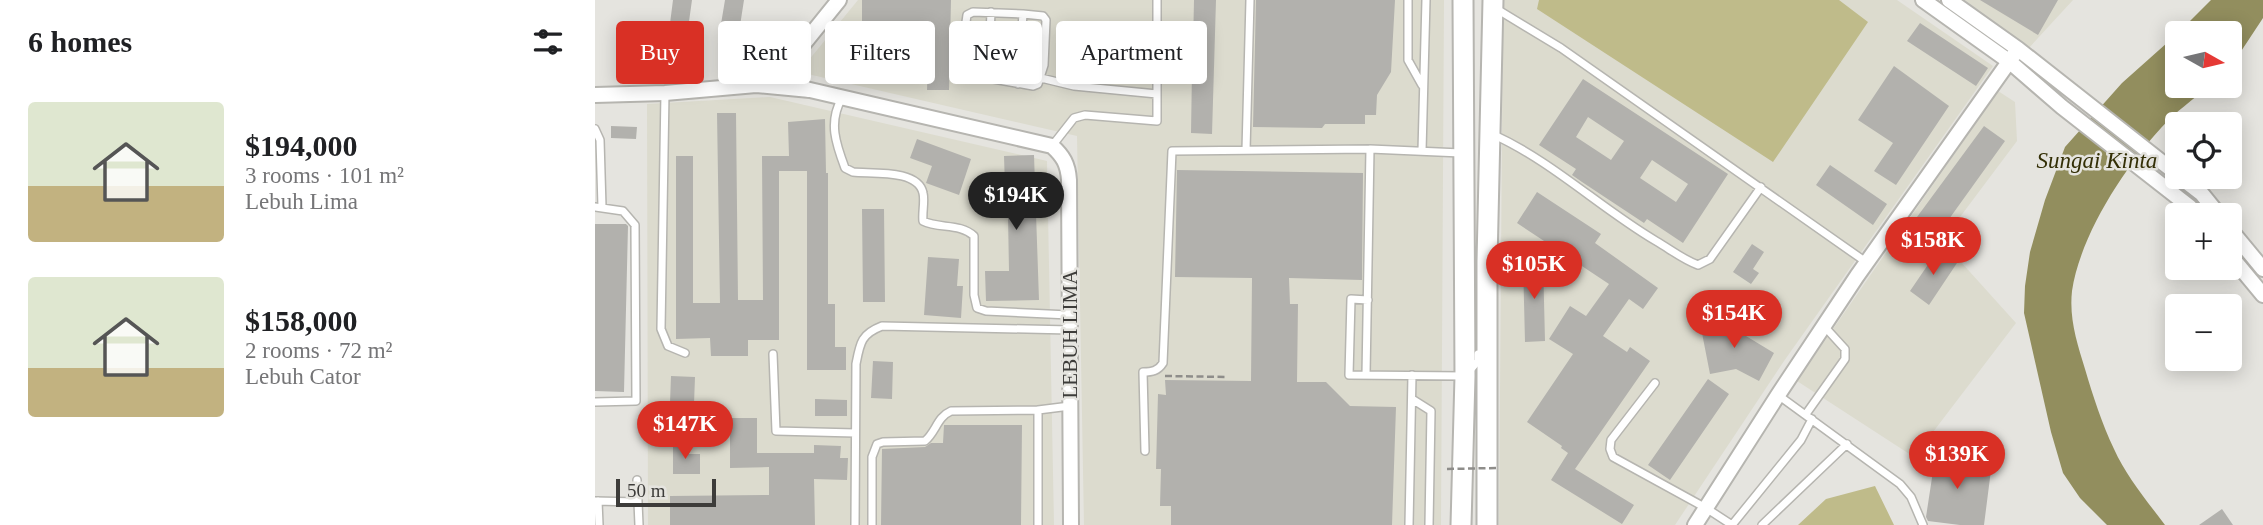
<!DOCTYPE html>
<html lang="en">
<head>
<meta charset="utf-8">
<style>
	body { margin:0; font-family:Georgia,serif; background:#f6f6f6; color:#202124; height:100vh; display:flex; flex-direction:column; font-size:26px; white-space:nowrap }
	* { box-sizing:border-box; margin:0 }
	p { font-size:23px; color:#757577 }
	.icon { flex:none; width:38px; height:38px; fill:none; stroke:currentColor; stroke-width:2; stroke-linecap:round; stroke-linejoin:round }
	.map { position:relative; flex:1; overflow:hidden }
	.panel { display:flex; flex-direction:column; background:#fff; width:595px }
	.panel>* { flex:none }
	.top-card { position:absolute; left:21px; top:21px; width:665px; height:63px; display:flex; gap:14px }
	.needle { width:46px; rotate:98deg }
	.fabs { position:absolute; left:1570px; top:21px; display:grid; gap:14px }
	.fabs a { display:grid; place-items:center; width:77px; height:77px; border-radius:7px; background:#fff; box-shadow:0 4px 18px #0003; font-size:35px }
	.scale { position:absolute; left:21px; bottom:18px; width:100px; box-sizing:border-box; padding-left:7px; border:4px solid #3d3c3a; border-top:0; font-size:19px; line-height:24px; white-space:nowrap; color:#3d3c3a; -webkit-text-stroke:5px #e5e4df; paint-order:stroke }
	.price { position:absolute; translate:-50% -60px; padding:0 16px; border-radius:24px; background:#d93025; color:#fff; font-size:23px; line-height:46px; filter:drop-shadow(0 2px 4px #0008) }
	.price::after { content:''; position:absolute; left:50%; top:42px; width:21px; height:16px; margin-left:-10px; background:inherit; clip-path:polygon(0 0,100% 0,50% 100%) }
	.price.active { background:#222; color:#fff }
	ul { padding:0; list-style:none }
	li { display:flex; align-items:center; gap:21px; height:175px; padding:0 28px }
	li span { display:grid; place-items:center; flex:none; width:196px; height:140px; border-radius:7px; color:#555 }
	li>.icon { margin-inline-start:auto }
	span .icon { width:84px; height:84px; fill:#fffc; stroke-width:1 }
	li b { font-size:30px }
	h2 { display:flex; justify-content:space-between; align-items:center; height:84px; padding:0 28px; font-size:30px }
	.tag { padding:0 24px; border-radius:7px; background:#fff; box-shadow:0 4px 18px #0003; font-size:24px; line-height:63px }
	.tag.active { background:#d93025; color:#fff }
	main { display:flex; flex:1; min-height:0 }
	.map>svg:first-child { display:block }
	.built { fill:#dcdbce }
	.green { fill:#bfbb8a }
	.water { fill:#928e5e }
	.building { fill:#b2b1ad; fill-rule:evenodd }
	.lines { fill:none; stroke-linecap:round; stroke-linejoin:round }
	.service-casing { stroke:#b6b5b0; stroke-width:10 }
	.minor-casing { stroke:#b6b5b0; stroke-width:18 }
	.secondary-casing { stroke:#b6b5b0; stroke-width:23 }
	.path { stroke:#8e8d8a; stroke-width:2.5; stroke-dasharray:7 3.5; stroke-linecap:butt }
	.service { stroke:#fff; stroke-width:7 }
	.minor { stroke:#fff; stroke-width:14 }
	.secondary { stroke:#fff; stroke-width:19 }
	.path-bridge { stroke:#8e8d8a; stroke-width:2.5; stroke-dasharray:7 3.5; stroke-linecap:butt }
	.labels { text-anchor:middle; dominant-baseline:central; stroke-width:5; stroke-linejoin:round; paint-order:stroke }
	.street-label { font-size:21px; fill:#3d3c3a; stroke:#e5e4df }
	.water-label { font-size:23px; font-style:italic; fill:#332f06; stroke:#e5e4df }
</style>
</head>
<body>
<main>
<section class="panel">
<h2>6 homes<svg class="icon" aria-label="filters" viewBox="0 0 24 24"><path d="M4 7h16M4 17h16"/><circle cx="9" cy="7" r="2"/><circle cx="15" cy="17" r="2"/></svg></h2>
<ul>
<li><span style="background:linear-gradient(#dfe7d0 60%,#c2b280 0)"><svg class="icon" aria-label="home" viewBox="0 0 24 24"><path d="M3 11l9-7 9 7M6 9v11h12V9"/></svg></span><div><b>$194,000</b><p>3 rooms · 101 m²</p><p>Lebuh Lima</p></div></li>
<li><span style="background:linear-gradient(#dfe7d0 65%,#c2b280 0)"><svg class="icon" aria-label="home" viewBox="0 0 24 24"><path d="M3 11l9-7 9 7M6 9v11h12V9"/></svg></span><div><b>$158,000</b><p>2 rooms · 72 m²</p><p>Lebuh Cator</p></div></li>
</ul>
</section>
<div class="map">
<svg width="1668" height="525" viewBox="0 0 1668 525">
	<rect width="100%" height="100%" fill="#e5e4df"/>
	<path class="built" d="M263,0H849L846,525H489L482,136L204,72Z
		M908,0H1302L1398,66L1189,361L1080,525H904Z
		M1363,0H1478L1432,50Z
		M1403,91L1420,102L1422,141L1347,241L1421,323L1319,457L1202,381Z
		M175,97L452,161L459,525H53L52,104Z"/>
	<path class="green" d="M944,0H1244L1273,22L1178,162L942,9Z
		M1280,486L1299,525H1203L1231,499Z"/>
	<path class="water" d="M1616,0H1668V18L1635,68L1634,33H1583Z
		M1582,34V86H1614C1599,99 1580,112 1566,128C1529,168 1485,236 1477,291C1474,319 1482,343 1490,369C1498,396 1507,424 1519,449C1531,476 1552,501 1570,525H1512L1485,498L1468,473L1456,432L1429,313L1430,286L1435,252L1450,200L1470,147L1527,83Z"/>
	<path class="building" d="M78,0H97L90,50L72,47Z
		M130,0H149L142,45L123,42Z
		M267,0H356L354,90H332L333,63H267Z
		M599,0H621L617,134L596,133L597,71L570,70V46H598Z
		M661,0H800L796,72L782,95L781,115H770V124H730L727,128L658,127Z
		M1385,0H1463L1443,35Z
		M1325,23L1393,68L1381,86L1312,41Z
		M1299,66L1354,106L1301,185L1279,171L1298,143L1263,120Z
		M988,79L1133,174L1088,243L1052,219L1049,223L987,182L977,175L981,169L944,145ZM993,117L1029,141L1016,160L981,137ZM1057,160L1093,184L1081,202L1045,178Z
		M122,113H141L143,300H168L167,156H194L193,122L230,119L231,173H233V304H240V347H251V370H212V171H184V340H153V356H116L115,338L81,339V156H98V303H125Z
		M16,126L42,127L41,139L16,138Z
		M1389,126L1410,141L1344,233L1322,217Z
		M322,139L376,159L364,195L331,183L337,166L315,158Z
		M439,155L444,300L391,301L390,271H414L413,216H390L389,187H410L409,156Z
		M1235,165L1292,204L1278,225L1221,185Z
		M582,170L768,173L767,280L694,278L695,304H703L702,382H731L755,406L801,407L797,525H576V506H565L566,469H561L563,394L571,395L570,380L656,381L657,278L580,277Z
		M942,192L1006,234L1000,243L1063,288L1048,309L1034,299L1008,336L1032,352L1035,347L1055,361L980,469L1039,505L1027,524L956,480L973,453L966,448L967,446L932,422L978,354L954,339L975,306L991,316L1014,284L922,223Z
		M267,209H289L290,302H268Z
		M0,224H31L33,226L29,392L0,391Z
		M1157,244L1169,252L1158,269L1164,273L1156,284L1138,272Z
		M1343,250L1362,263L1334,305L1315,291Z
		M333,257L364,259L362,286H368L366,318L329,315Z
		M948,260L950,341L930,342L928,261Z
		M1147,319L1151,336L1179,353L1164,381L1141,369L1115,374L1106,328Z
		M278,361L298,362L297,399L276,398Z
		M76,376L100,377L99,404L75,403Z
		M1113,379L1134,394L1075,480L1053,465Z
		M220,399L252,400V416H220Z
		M135,418H162V453H219V445L246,446L245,458H253L252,480L219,479L220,525H75V496L174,495V467L135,468Z
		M349,425H427L426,525H286L287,449L330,447L336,443H348Z
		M1342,445L1365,448L1363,466L1396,470L1389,525H1365L1333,521L1331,517Z
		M78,446L94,447V454H105V474H78Z
		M1627,509L1638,525H1604Z"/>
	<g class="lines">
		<defs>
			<path id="service" d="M813,0V60L827,85
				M900,8L966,48L1271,262
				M378,12L428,14L448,16L451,20L449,65L443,84L438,86L370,74L371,22L372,15Z
				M446,78L479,86L562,94
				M393,79L396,12
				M423,84L428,14
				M70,93L66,329L73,346L90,353
				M247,98C233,122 241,144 250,168L258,172C277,174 323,169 328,193C330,201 327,212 328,221C344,229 365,223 379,236V295L382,308L391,311L474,315
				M0,129L5,140L7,207
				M897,134C957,161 1005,208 1061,241C1075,249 1087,259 1103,265L1115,259L1166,187
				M457,146L479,118L490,115L562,121V0
				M651,150L655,0
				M827,151L831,0
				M0,207L28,211L40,225L41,401L0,402
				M773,300L756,299L754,375L870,376L883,361V354
				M178,354L181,431L260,433
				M771,375L775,149
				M1060,383L1016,440L1015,449L1018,457L1111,508L1137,525
				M1183,395L1305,484L1316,497L1328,525
				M817,399L836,411L834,525
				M1211,414L1250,359V349L1229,326
				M550,451L548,372C557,372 563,371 568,363L577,151L775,149L866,153
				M42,480L43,502
				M0,501L43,502L44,525
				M3,501L4,525
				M260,525L261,364C265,343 266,334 287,326L475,330
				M277,525V457L282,444L288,442L330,441C341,432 342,417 356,411L443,410
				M443,525V410L475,406
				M814,525L817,375
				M1137,525L1206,440L1217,419
				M1167,525L1252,444"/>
			<path id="minor" d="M1328,0L1415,62L1467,107L1595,207L1602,215
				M1354,0L1423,49L1582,174
				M161,85L194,66
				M213,90C202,83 197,78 194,66L198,57L244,0
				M0,95L70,93L161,85L215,90L457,146C468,156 473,164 474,180L476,525
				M1585,177L1607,194L1624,215
				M1634,228L1668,269
				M1634,254L1668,295
				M1100,525L1183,395L1262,276L1423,49"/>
			<path id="secondary" d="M866,525L870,376L868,0
				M892,525V262L898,0"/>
		</defs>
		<use href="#service" class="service-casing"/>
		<use href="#minor" class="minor-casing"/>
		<use href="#secondary" class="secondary-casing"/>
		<path class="path" d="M570,376L632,377"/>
		<use href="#service" class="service"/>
		<use href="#minor" class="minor"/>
		<use href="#secondary" class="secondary"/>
		<path class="path-bridge" d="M852,469L902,468"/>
	</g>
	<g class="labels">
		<g class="street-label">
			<text transform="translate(475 334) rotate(-90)">LEBUH LIMA</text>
		</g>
		<g class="water-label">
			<text x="1502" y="160">Sungai Kinta</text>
		</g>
	</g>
</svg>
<div class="fabs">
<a><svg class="needle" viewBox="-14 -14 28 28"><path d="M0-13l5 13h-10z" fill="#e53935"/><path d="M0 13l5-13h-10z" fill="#757577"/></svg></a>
<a><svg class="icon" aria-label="locate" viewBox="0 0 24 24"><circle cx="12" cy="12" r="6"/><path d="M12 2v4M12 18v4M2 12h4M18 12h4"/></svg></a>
<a>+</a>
<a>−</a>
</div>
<div class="scale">50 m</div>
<b class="price active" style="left:421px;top:232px">$194K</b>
<b class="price" style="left:1338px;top:277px">$158K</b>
<b class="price" style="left:939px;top:301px">$105K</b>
<b class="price" style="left:1139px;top:350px">$154K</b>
<b class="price" style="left:90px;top:461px">$147K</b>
<b class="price" style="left:1362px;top:491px">$139K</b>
<div class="top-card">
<a class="tag active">Buy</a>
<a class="tag">Rent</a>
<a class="tag">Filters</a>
<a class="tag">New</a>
<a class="tag">Apartment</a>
</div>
</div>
</main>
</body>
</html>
